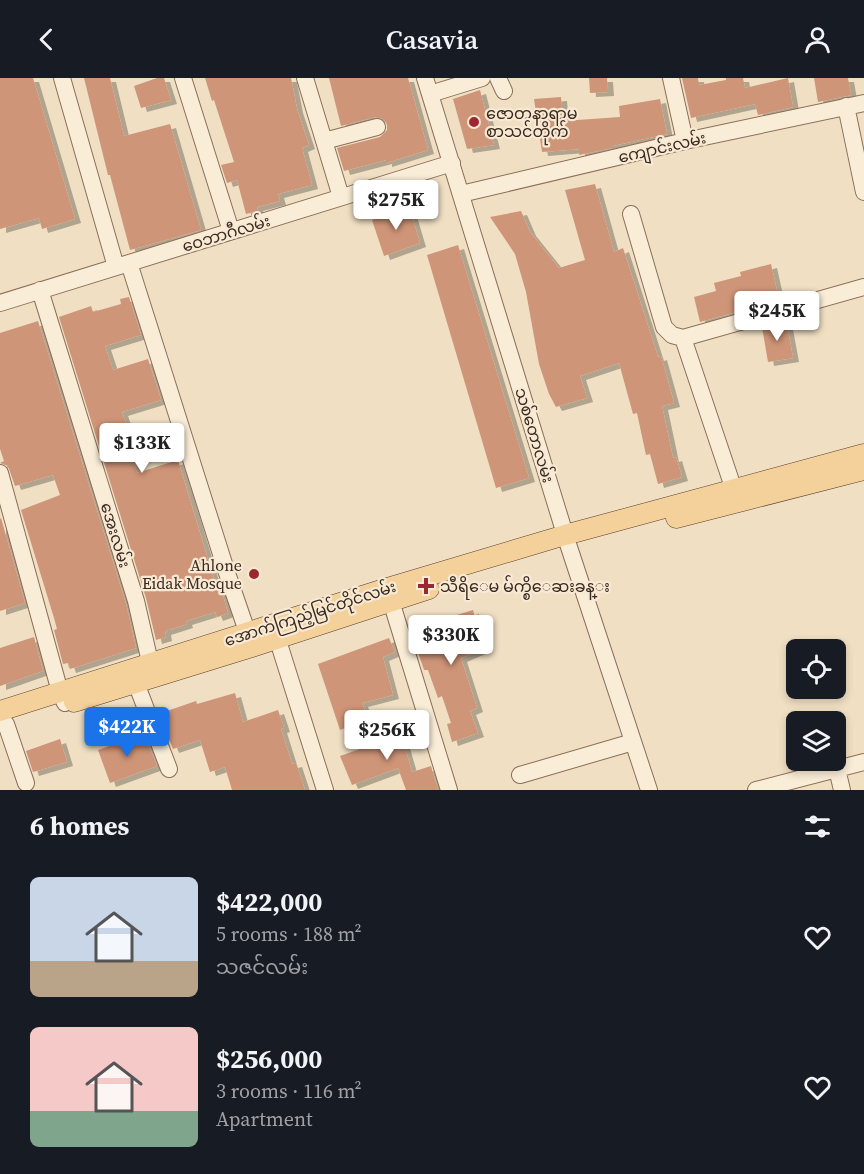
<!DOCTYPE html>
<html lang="en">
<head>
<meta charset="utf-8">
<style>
	body { margin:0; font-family:"Source Serif 4","Noto Sans Myanmar",serif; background:#20242c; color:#f1f3f6; height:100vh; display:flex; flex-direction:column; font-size:22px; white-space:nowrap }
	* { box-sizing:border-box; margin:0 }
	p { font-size:20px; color:#9ea1a6 }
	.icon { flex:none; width:33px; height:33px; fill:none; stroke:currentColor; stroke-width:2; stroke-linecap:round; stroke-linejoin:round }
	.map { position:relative; height:712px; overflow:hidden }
	.side { display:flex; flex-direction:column; background:#171b24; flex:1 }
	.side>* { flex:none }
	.fabs { position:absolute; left:786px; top:561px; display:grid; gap:12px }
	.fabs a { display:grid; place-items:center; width:60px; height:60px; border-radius:9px; background:#171b24; box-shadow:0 3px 9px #0003; font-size:30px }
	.price { position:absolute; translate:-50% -51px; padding:0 14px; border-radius:6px; background:#fff; color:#222; font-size:20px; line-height:39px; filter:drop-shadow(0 2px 3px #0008) }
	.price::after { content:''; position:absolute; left:50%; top:36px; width:18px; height:14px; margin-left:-9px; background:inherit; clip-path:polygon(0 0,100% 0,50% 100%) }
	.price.on { background:#1a73e8; color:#fff }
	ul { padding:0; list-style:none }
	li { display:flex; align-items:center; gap:18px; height:150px; padding:0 30px }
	li span { display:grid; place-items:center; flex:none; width:168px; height:120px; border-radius:9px; color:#555 }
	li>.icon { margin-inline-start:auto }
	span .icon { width:72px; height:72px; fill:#fffc; stroke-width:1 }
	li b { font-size:26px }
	h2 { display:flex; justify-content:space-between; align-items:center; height:72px; padding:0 30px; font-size:26px }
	header { display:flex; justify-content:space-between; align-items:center; height:78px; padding:0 30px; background:#171b24; font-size:27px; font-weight:600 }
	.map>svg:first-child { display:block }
	.building { fill:#cf9578; filter:url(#shadow) }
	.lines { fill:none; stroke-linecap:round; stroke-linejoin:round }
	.minor-casing { stroke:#8b6f59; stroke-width:18 }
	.major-casing { stroke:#583e2d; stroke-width:21 }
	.minor { stroke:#faedd7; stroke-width:16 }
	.major { stroke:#f4d19a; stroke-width:20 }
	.poi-dot { fill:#9c2731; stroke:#f7e9d3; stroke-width:2 }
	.labels { text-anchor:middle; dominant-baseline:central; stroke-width:4.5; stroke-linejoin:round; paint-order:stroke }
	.poi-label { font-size:16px; fill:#3a291e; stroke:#f7e9d3; text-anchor:start }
	.street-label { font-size:16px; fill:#3a291e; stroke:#f7e9d3 }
</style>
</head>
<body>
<header><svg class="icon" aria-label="back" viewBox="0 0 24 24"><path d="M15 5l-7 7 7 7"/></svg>Casavia<svg class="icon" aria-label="person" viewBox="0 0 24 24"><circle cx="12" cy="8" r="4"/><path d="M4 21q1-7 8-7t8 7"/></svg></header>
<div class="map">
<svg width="864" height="712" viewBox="0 0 864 712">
	<defs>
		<filter id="shadow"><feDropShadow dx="6" dy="4" stdDeviation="0" flood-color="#0004"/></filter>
	</defs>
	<rect width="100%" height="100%" fill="#f0dfc3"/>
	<path class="building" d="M0,0H33L75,141L42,151L39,140L0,151Z
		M84,0H110L124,58L170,46L201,152L130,172L110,97H108Z
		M157,0H164L171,22L141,30L134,8Z
		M205,0H291L297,31L309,67L302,70L312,107L278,116L280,123L257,129L258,133L246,136L237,102L227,105L221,87L234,84L214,22L212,23Z
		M329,0H408L428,72L386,85V82L344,93L337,70L380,59L387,52V47L384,41L375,39L341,48Z
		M589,0H607L608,14L590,15Z
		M682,0H698L699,7L726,2V0H743L745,10L788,0L793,29L758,37L755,26L691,40Z
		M814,0H848L851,17L818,24Z
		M480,12L494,67L467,71L453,21Z
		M561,19L563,43L620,39L619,28L660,21L667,56L612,68V70L579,77V71L542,74L534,21Z
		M595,106L614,174L623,170L658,279L661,278L674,325L662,328L673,380L676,379L682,399L658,406L650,376L646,377L637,335L633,336L619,285L580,298L587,320L556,329L549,316L539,286L526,214L515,176L490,139L521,133L530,154L559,190L585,182L565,112Z
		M409,128L420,165L384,178L372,142Z
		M458,167L529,400L496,410L427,177Z
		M771,186L779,222L700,244L694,219L716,213L714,205L741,198L740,194Z
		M129,219L141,257L105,268L113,292L148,281L161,322L122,334L135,372L130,373L137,395L178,382L214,502L218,501L228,535L217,539L215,534L186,543L187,546L165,553L166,559L156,562L146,520L59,239L91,228L93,234L121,226L120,221Z
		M786,242L793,280L768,284L762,249Z
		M38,243L126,526L136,570L70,591L68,585L63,586L54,552L57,551L54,540L21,432L60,417L53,397L15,408L8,388L0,385L4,383L0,371V255Z
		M1,440L25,525L0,533V441Z
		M473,532L478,550H475L484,570L461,580L477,630L470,633L478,655L452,664L447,646L451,645L442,618L438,620L428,592H424L410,550L446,537L447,540Z
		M34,559L43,593L0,608V570Z
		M389,560L395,574L383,579L393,617L362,625L368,641L340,652L318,586Z
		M235,615L243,644L278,632L284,650L281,651L292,686L296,685L305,712H232L225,689L210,694L200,662L173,671L164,649L168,648L164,634L196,623L197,626Z
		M397,642L412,694L431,688L438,712H406L398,690L352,707L340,678L380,664L375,650Z
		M144,656L157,688L110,705L98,672Z
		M60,661L67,684L33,694L26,673Z"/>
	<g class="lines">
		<defs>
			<path id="minor" d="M62,0L116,189
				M183,0L231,153
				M305,0L341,119
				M425,0L568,466L649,712
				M498,0L504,13
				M671,0L685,63
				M430,16L482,0
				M846,28L864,114
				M324,63L377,49
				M461,116L685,63L864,25
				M631,136L664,249L672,257L683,260L864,209
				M129,185L227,495L251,565
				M40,212L136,523L153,597
				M0,225L452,85
				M683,260L737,421
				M0,395L60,614L65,625
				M386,514L391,523L449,712
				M274,550L325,712
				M136,605L169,691
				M6,646L26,705
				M837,691L842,712
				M520,697L633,664
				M756,712L864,684"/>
			<path id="major" d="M676,440L864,392
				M74,624L252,569L429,511
				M0,633L384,511L565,457L864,376"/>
		</defs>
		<use href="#minor" class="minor-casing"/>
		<use href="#major" class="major-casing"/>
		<use href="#minor" class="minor"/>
		<use href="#major" class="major"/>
	</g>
	<g class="poi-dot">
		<circle cx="474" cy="44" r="6"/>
		<circle cx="254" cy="496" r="6"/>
		<path d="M423 499h6v6h6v6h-6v6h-6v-6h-6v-6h6z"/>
	</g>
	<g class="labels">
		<g class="poi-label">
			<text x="486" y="35">ဇောတနာရာမ<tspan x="486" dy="18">စာသင်တိုက်</tspan></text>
			<text x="242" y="487" text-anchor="end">Ahlone<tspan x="242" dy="18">Eidak Mosque</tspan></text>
			<text x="440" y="508">သီရိေမ မ်က္စိေဆးခန္း</text>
		</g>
		<g class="street-label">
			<text transform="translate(662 69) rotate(-13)">ကျောင်းလမ်း</text>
			<text transform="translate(226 155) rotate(-17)">ဝေဘာဂီလမ်း</text>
			<text transform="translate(535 357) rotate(73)">သစ်တောလမ်း</text>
			<text transform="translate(116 457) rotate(73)">အေးလမ်း</text>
			<text transform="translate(310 535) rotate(-18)">အောက်ကြည့်မြင်တိုင်လမ်း</text>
		</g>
	</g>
</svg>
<div class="fabs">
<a><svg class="icon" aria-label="locate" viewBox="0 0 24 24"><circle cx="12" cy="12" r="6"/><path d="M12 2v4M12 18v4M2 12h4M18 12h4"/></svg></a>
<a><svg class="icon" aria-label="layers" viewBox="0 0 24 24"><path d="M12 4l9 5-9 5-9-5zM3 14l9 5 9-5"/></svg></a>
</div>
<b class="price" style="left:396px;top:153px">$275K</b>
<b class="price" style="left:777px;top:264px">$245K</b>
<b class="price" style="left:142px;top:396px">$133K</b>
<b class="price" style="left:451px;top:588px">$330K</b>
<b class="price on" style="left:127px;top:680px">$422K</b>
<b class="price" style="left:387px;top:683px">$256K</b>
</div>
<section class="side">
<h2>6 homes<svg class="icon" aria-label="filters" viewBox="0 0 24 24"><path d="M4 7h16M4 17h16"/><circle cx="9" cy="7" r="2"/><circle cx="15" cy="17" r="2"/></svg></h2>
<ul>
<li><span style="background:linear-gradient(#c9d6e8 70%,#b9a48a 0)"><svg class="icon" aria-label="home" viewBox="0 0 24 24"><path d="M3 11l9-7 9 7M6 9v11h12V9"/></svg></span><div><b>$422,000</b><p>5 rooms · 188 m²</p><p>သဇင်လမ်း</p></div><svg class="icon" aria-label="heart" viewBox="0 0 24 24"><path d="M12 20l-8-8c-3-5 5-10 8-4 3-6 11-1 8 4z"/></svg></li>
<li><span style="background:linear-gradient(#f6c9c9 70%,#7fa58c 0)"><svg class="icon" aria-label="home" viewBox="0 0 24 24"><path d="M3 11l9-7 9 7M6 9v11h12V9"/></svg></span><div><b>$256,000</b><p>3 rooms · 116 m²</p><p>Apartment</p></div><svg class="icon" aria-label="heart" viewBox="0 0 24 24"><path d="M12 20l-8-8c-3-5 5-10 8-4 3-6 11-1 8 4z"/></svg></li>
</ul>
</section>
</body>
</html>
